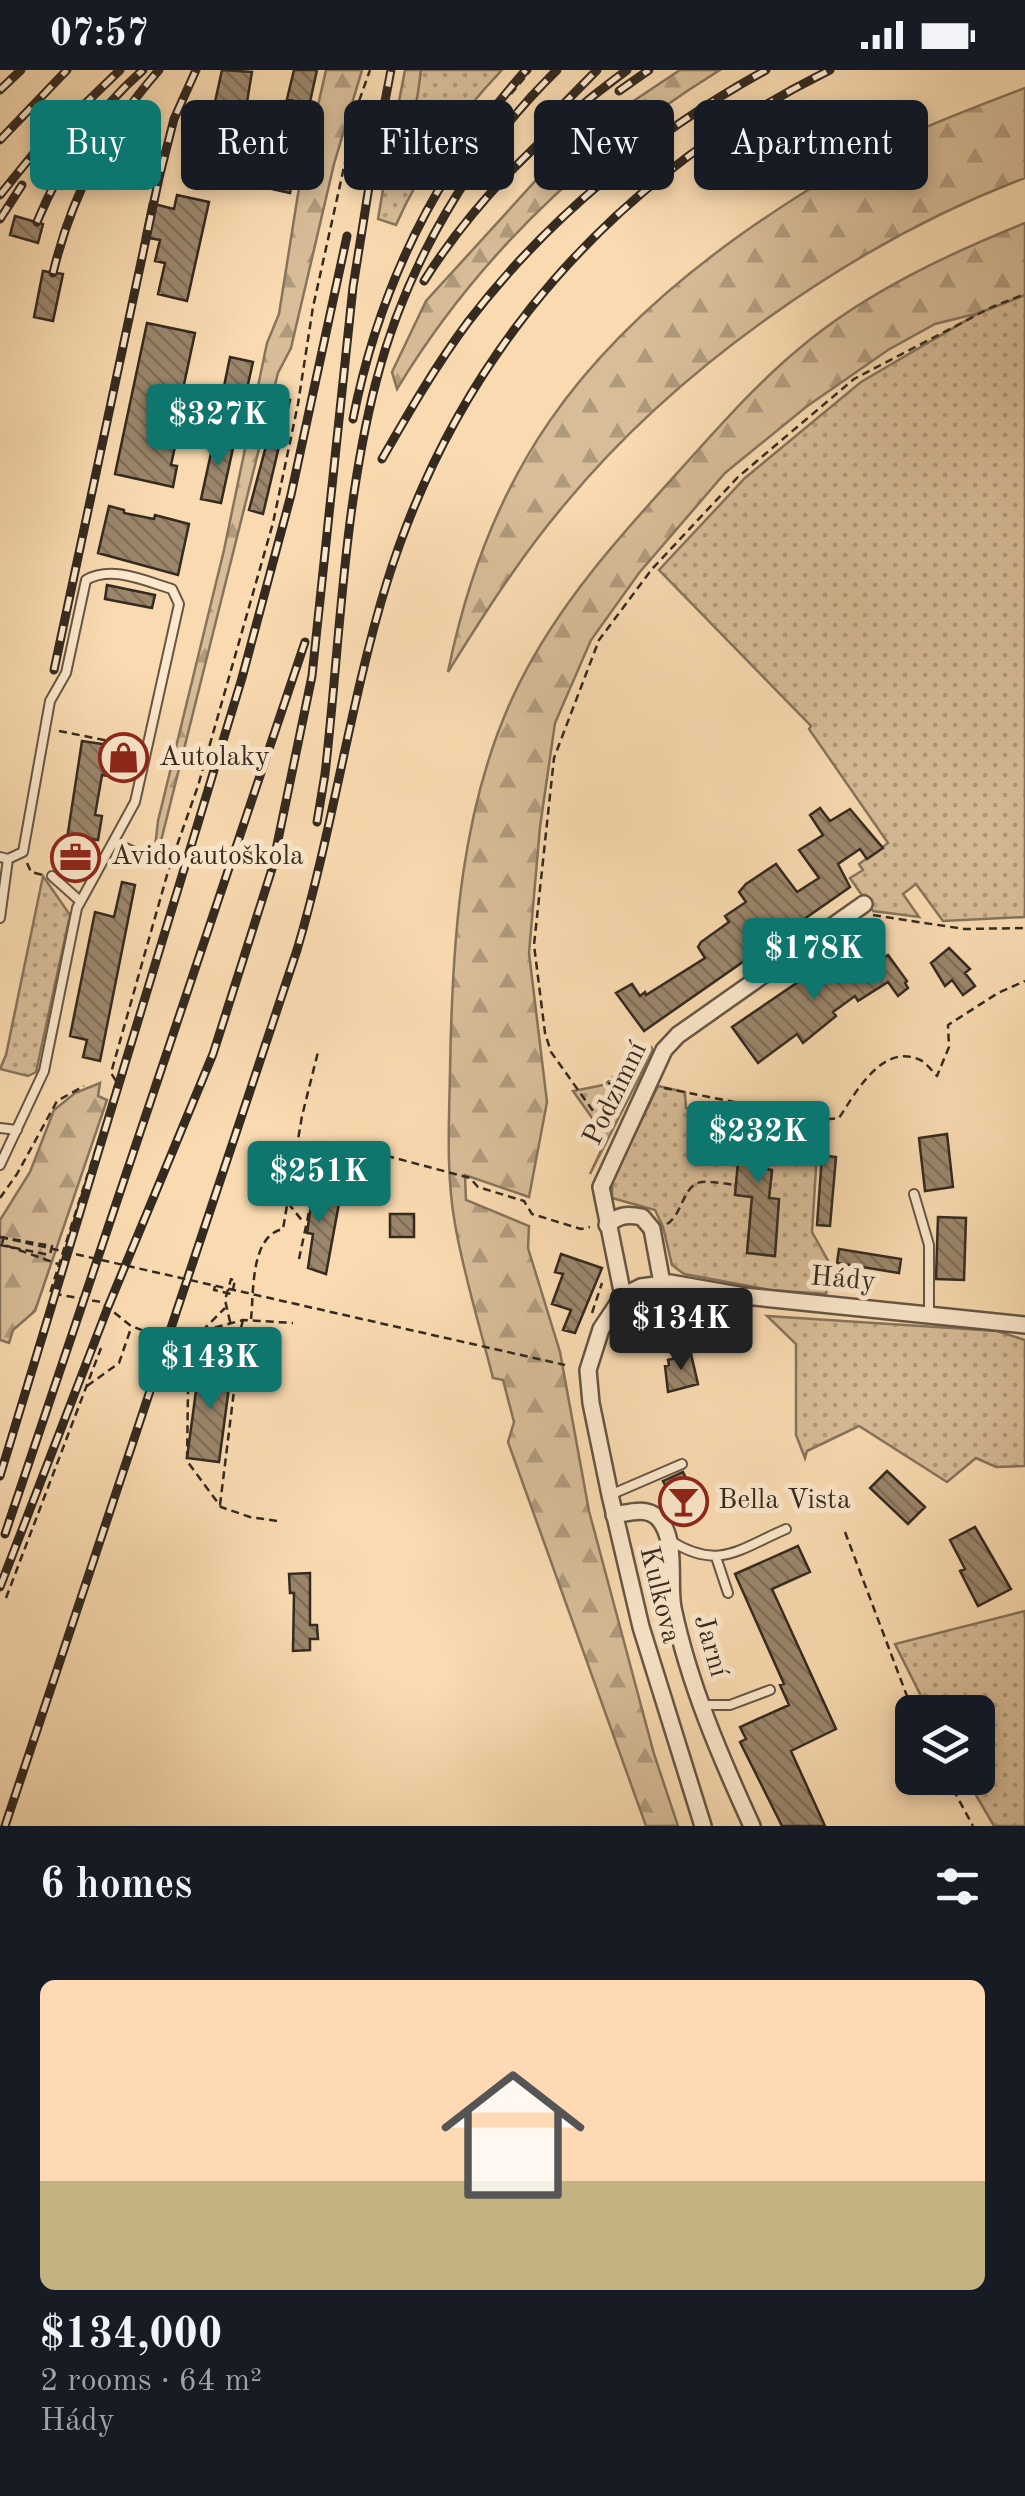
<!DOCTYPE html>
<html lang="en">
<head>
<meta charset="utf-8">
<style>
	body { margin:0; font-family:"Old Standard TT",serif; background:#20242c; color:#f1f3f6; height:100vh; display:flex; flex-direction:column; font-size:38px; white-space:nowrap }
	* { box-sizing:border-box; margin:0 }
	p { font-size:32px; color:#9ea1a6 }
	.icon { flex:none; width:55px; height:55px; fill:none; stroke:currentColor; stroke-width:2; stroke-linecap:round; stroke-linejoin:round }
	.map { position:relative; height:1756px; overflow:hidden }
	.panel { display:flex; flex-direction:column; background:#171b24; flex:1 }
	.panel>* { flex:none }
	.guide { position:absolute; left:30px; top:30px; width:965px; height:90px; display:flex; gap:20px }
	.controls { position:absolute; left:895px; top:1625px; display:grid; gap:20px }
	.controls a { display:grid; place-items:center; width:100px; height:100px; border-radius:15px; background:#171b24; box-shadow:0 5px 15px #0003; font-size:50px }
	.price { position:absolute; translate:-50% -85px; padding:0 22px; border-radius:10px; background:#0f766e; color:#fff; font-size:32px; line-height:65px; filter:drop-shadow(0 2px 5px #0008) }
	.price::after { content:''; position:absolute; left:50%; top:60px; width:30px; height:22px; margin-left:-15px; background:inherit; clip-path:polygon(0 0,100% 0,50% 100%) }
	.price.active { background:#222; color:#fff }
	ul { padding:0; list-style:none }
	li { display:grid; align-content:center; gap:20px; height:530px; padding:0 40px }
	li span { display:grid; place-items:center; height:310px; border-radius:15px; color:#555 }
	li>.icon { margin-inline-start:auto }
	span .icon { width:180px; height:180px; fill:#fffc; stroke-width:1 }
	li b { font-size:42px }
	h2 { display:flex; justify-content:space-between; align-items:center; height:120px; padding:0 40px; font-size:42px }
	.pill { padding:0 35px; border-radius:15px; background:#171b24; box-shadow:0 5px 15px #0003; font-size:35px; line-height:90px }
	.pill.active { background:#0f766e; color:#fff }
	.status { display:flex; justify-content:space-between; align-items:center; height:70px; padding:0 50px; background:#171b24; direction:ltr }
	.status svg { height:28px; fill:currentColor }
	.map>svg:first-child { display:block }
	.green { fill:url(#green-dots); stroke:#86745c; stroke-width:2.5; fill-rule:evenodd }
	.forest { fill:url(#forest-firs); stroke:#86745c; stroke-width:2.5 }
	.building { fill:url(#building-back-hatch); stroke:#342a20; stroke-width:2.5 }
	.lines { fill:none; stroke-linecap:round; stroke-linejoin:round }
	.lane-casing { stroke:#665644; stroke-width:12 }
	.street-casing { stroke:#665644; stroke-width:20 }
	.path { stroke:#342a20; stroke-width:2.5; stroke-dasharray:8 5; stroke-linecap:butt }
	.lane { stroke:#fce8cc; stroke-width:8 }
	.street { stroke:#fce8cc; stroke-width:15 }
	.rail-casing { stroke:#342a20; stroke-width:9 }
	.rail { stroke:#fce8cc; stroke-width:5; stroke-dasharray:15; stroke-linecap:butt }
	.path-bridge { stroke:#342a20; stroke-width:2.5; stroke-dasharray:8 5; stroke-linecap:butt }
	.labels { text-anchor:middle; dominant-baseline:central; stroke-width:10; stroke-linejoin:round; paint-order:stroke }
	.poi-label { font-size:28px; fill:#342a20; stroke:#fce8cc; text-anchor:start }
	.street-label { font-size:28px; fill:#342a20; stroke:#fce8cc }
</style>
</head>
<body>
<div class="status"><b>07:57</b><svg viewBox="0 0 49 12"><path d="M0 12V9h3v3zM5 12V6h3v6zM10 12V3h3v9zM15 12V0h3v12zM26 1h20v11H26zM47 4h2v5h-2z"/></svg></div>
<div class="map">
<svg width="1025" height="1756" viewBox="0 0 1025 1756">
	<defs>
		<pattern id="green-dots" width="8" height="8" patternUnits="userSpaceOnUse" patternTransform="scale(2.5)"><rect width="8" height="8" fill="#d8bd98"/><path d="M2 2h.1M6 6h.1" fill="none" stroke="#b09a7c" stroke-width="1.8" stroke-linecap="round"/></pattern>
		<pattern id="forest-firs" width="22" height="20" patternUnits="userSpaceOnUse" patternTransform="scale(2.5)"><rect width="22" height="20" fill="#d8bd98"/><path d="M5 1l3.5 6h-7zM16 11l3.5 6h-7z" fill="#b09a7c"/></pattern>
		<pattern id="building-back-hatch" width="6" height="6" patternUnits="userSpaceOnUse" patternTransform="scale(2.5)"><rect width="6" height="6" fill="#9b866b"/><path d="M-1 5l2 2M0 0l6 6M5-1l2 2" fill="none" stroke="#7f6e58"/></pattern>
	</defs>
	<rect width="100%" height="100%" fill="#fadbb1"/>
	<filter id="stains"><feTurbulence type="fractalNoise" baseFrequency=".002" numOctaves="4"/><feColorMatrix values="0 0 0 0 .2 0 0 0 0 .09 0 0 0 0 .02 0 0 0 .5 -.17"/></filter>
	<radialGradient id="worn" r=".72"><stop offset=".6" stop-color="#630" stop-opacity="0"/><stop offset="1" stop-color="#630" stop-opacity=".3"/></radialGradient>
	<path class="green" d="M421,0H502C459,45 421,98 396,155L378,149L391,73L410,55Z
		M1025,225V847L943,851L916,814L903,824L919,847L873,841L850,808L863,800L859,794L888,773L809,659L811,656L659,500L745,408L861,312L979,243Z
		M43,806L70,845L36,1002L28,1006L0,999L6,985Z
		M651,977L653,980L590,1104L605,1072V1066L573,1021L603,1015Z
		M658,1016L685,1022L686,1038L707,1043L715,1036L767,1043L818,1067L812,1162L831,1196L826,1224L770,1220L684,1204L672,1195L663,1157L655,1140L612,1128V1112ZM744,1048L770,1050L766,1099L772,1101L769,1128L779,1130L773,1186L747,1183L752,1127L735,1125Z
		M767,1246L997,1261L1025,1270V1396L996,1397L976,1388L947,1412L859,1356L807,1381L805,1388L796,1365V1274Z
		M1025,1541V1756H994L966,1708H978V1642H929L895,1574Z"/>
	<path class="forest" d="M326,0H362L334,94L291,278L278,303L159,779L155,777L158,751L224,480L267,273L279,244L298,124Z
		M405,0H421C416,36 418,47 391,73Z
		M680,0H720C589,81 477,187 397,319L392,302L426,231L569,74Z
		M1025,18V108C858,171 679,296 565,434C521,486 484,544 448,602C488,403 580,279 743,163C793,128 844,96 899,69C940,50 983,34 1025,18Z
		M1025,153V225L979,243L935,254L888,280L806,337L725,403L639,503L591,570L555,653L540,757L529,883L547,1032L529,1127L465,1105L466,1130L529,1156L528,1178L560,1282L589,1441L654,1684L678,1756H646L508,1372L514,1352L503,1310L493,1308C480,1257 464,1206 455,1154C446,1104 449,1053 450,1003C452,871 460,731 520,612C560,532 620,466 679,401C718,358 756,314 801,277C865,223 948,184 1025,153Z
		M100,1013L98,1026L107,1030L35,1241L13,1260L9,1273L0,1270V1150L30,1102L54,1040L75,1023Z"/>
	<path class="building" d="M222,0L252,2L243,56L240,55L228,112L220,110V113L199,105Z
		M294,0H317L290,123L272,119L292,30L287,29Z
		M177,125L209,132L187,231L158,224L165,193L155,191L160,170L143,167L150,133L174,139Z
		M15,146L43,154L38,173L10,165Z
		M43,201L63,204L53,251L34,247Z
		M147,253L195,263L177,347L174,366L177,367L171,395L177,396L173,417L115,404Z
		M230,287L253,292L242,341L220,336Z
		M279,327L290,330L263,444L249,440Z
		M215,365L235,369L221,433L201,429Z
		M109,436L124,440V443L154,449L155,445L189,454L178,505L98,483Z
		M107,515L155,525L152,538L105,529Z
		M82,671L136,679L131,710L102,705L95,745L102,746L98,770L91,769L87,799L63,795Z
		M820,738L830,751L850,739L883,778L867,789L860,779L838,794L850,817L644,961L616,923L632,914L640,926L645,922L646,925L705,888L698,877L701,872L729,852L725,846L746,832L739,822L746,814L776,794L797,822L819,808L799,780L823,765L810,745Z
		M122,812L135,815L100,991L83,987L87,970L70,966L95,842L114,847Z
		M949,878L970,899L965,903L975,916L963,925L952,910L945,916L931,893Z
		M845,880L865,901L888,885L907,911L905,913L908,918L898,926L888,912L858,931L855,926L833,942L836,946L803,973L797,964L758,993L732,957Z
		M742,1048L770,1050L766,1099L772,1100L769,1128L779,1129L775,1186L747,1183L752,1127L735,1125Z
		M947,1064L953,1117L925,1121L919,1068Z
		M822,1085L836,1087L830,1156L817,1155Z
		M285,1120L340,1128L326,1204L308,1198L313,1164L307,1163L311,1135L284,1130Z
		M390,1144H414V1167H390Z
		M938,1147L966,1148L964,1210L936,1209Z
		M839,1179L901,1189L899,1203L837,1193Z
		M561,1184L602,1198L575,1263L563,1260L571,1240L552,1234L563,1204L555,1202Z
		M691,1284L698,1314L668,1322L665,1296L669,1295L668,1290Z
		M200,1291L232,1295L219,1392L187,1388Z
		M887,1401L925,1437L908,1454L870,1418Z
		M683,1402L698,1434L679,1443L663,1411Z
		M975,1457L1011,1519L978,1536L960,1501L965,1499L950,1470Z
		M798,1476L810,1502L772,1519L836,1659L791,1681L825,1756H782L740,1672L746,1669L740,1657L789,1635L780,1615L784,1614L735,1504Z
		M310,1503V1555H317L318,1569H310V1580L293,1581L294,1523H290L289,1504Z"/>
	<g class="lines">
		<defs>
			<path id="lane" d="M115,773L147,788H156
				M0,787L8,789L23,782L50,631L66,603L86,510C112,495 145,511 172,519L179,534L135,732L77,838L44,1001L0,1095
				M52,806L80,831
				M0,848L8,789
				M0,1058L17,1060
				M914,1124L929,1175V1244
				M610,1425L682,1394
				M671,1471C719,1501 739,1479 786,1459
				M716,1487L728,1523
				M701,1635H730L770,1620"/>
			<path id="street" d="M607,1155C619,1145 626,1144 642,1147L652,1159L662,1213
				M623,1226L601,1117L664,980L678,965L864,834
				M614,1445C628,1443 646,1436 658,1448C678,1469 668,1512 673,1538C689,1614 720,1686 752,1756
				M703,1756L641,1557L610,1425L591,1333L588,1300L601,1259L623,1226L641,1217L670,1213L744,1226L1025,1255"/>
		</defs>
		<use href="#lane" class="lane-casing"/>
		<use href="#street" class="street-casing"/>
		<path class="path" d="M511,24L531,0
			M59,661L134,676
			M27,793L31,802L43,805
			M873,845L964,859L1025,858
			M664,1018L769,1039L794,1053L839,1048C855,1024 881,974 918,989C925,991 932,1001 937,1006L949,977L948,955L998,923L1025,911
			M608,1062L551,982L545,963L534,875L554,688L599,570L652,499L738,407L854,309L992,237L1025,224
			M0,1128L17,1104L57,1031L84,1016
			M288,1133L304,1153
			M667,1154C683,1144 683,1114 702,1112C713,1111 725,1114 736,1115
			M4,1166L2,1174L58,1194
			M0,1167L52,1176L50,1185
			M299,1189L312,1128L320,1123L335,1122L353,1105L359,1094L368,1092L376,1083L470,1108L478,1117L524,1131L532,1144L581,1159L590,1157
			M233,1210L231,1209L225,1230L235,1273
			M215,1216L214,1220L232,1224L235,1210
			M592,1243L602,1213
			M251,1249C254,1222 250,1166 283,1159L302,1046L318,982
			M243,1250L234,1284L190,1278L131,1256L101,1232L50,1223L112,1028L116,1011L111,1003L169,798L198,716L273,453L298,334L313,237L358,34L370,0
			M202,1261L225,1238
			M87,1316L119,1293L131,1258
			M220,1435L238,1288L235,1285
			M277,1451L250,1447L221,1437L187,1391L188,1322L202,1261L243,1250L293,1253
			M845,1462L913,1642
			M6,1528L101,1278
			M947,1708L973,1756"/>
		<use href="#lane" class="lane"/>
		<use href="#street" class="street"/>
		<defs>
			<path id="rail" d="M0,20L21,0
				M619,21L649,0
				M540,58L597,0
				M0,70L67,0
				M0,125L34,83L120,0
				M0,149L22,115
				M37,152C61,94 95,42 143,0
				M53,203C72,124 106,60 159,0
				M424,211C475,130 550,56 627,0
				M353,349C379,217 436,101 526,0
				M382,389C409,342 436,295 468,252C547,148 652,63 766,0
				M54,600L159,108L174,49L196,0
				M317,752L325,704C340,574 343,439 376,312C406,195 471,84 557,0
				M0,1406L242,608L291,425L347,166
				M5,1464L305,572
				M0,1517L108,1237L213,984L272,799L312,606L353,217L371,104L391,0
				M5,1756L297,880C333,759 350,632 387,512C459,281 614,107 830,0"/>
		</defs>
		<use href="#rail" class="rail-casing"/>
		<use href="#rail" class="rail"/>
		<path class="path-bridge" d="M0,1167L565,1295
			M0,1175L50,1185"/>
	</g>
	<defs>
		<symbol id="shop-ring" viewBox="-11 -11 22 22"><circle r="9.5" fill="#fce8cc" stroke="#8f2418" stroke-width="1.5"/><path d="M-5-2.5h2.3a2.7 3.5 0 0 1 5.4 0H5L5.5 6h-11ZM-1.5-2.5h3a1.5 2.3 0 0 0-3 0Z" fill="#8f2418"/></symbol>
		<symbol id="office-ring" viewBox="-11 -11 22 22"><circle r="9.5" fill="#fce8cc" stroke="#8f2418" stroke-width="1.5"/><path d="M-6-3h4V-5.5h4V-3h4V5H-6ZM-1-4.5V-3h2v-1.5ZM-6 0V1H6V0Z" fill="#8f2418"/></symbol>
		<symbol id="bar-ring" viewBox="-11 -11 22 22"><circle r="9.5" fill="#fce8cc" stroke="#8f2418" stroke-width="1.5"/><path d="M-6-5H6L.8 .8V4.5H3.5V6h-7V4.5H-.8V.8Z" fill="#8f2418"/></symbol>
	</defs>
	<g fill-rule="evenodd">
		<use href="#shop-ring" x="96" y="660" width="55" height="55"/>
		<use href="#office-ring" x="48" y="760" width="55" height="55"/>
		<use href="#bar-ring" x="656" y="1404" width="55" height="55"/>
	</g>
	<g class="labels">
		<g class="poi-label">
			<text x="159" y="688">Autolaky</text>
			<text x="111" y="787">Avido autoškola</text>
			<text x="718" y="1431">Bella Vista</text>
		</g>
		<g class="street-label">
			<text transform="translate(616 1024) rotate(-64)">Podzimní</text>
			<text transform="translate(843 1210) rotate(5)">Hády</text>
			<text transform="translate(659 1525) rotate(76)">Kulkova</text>
			<text transform="translate(710 1576) rotate(74)">Jarní</text>
		</g>
	</g>
	<rect width="100%" height="100%" filter="url(#stains)"/>
	<rect width="100%" height="100%" fill="url(#worn)"/>
</svg>
<div class="controls">
<a><svg class="icon" aria-label="layers" viewBox="0 0 24 24"><path d="M12 4l9 5-9 5-9-5zM3 14l9 5 9-5"/></svg></a>
</div>
<b class="price" style="left:218px;top:399px">$327K</b>
<b class="price" style="left:814px;top:933px">$178K</b>
<b class="price" style="left:758px;top:1116px">$232K</b>
<b class="price" style="left:319px;top:1156px">$251K</b>
<b class="price active" style="left:681px;top:1303px">$134K</b>
<b class="price" style="left:210px;top:1342px">$143K</b>
<div class="guide">
<a class="pill active">Buy</a>
<a class="pill">Rent</a>
<a class="pill">Filters</a>
<a class="pill">New</a>
<a class="pill">Apartment</a>
</div>
</div>
<section class="panel">
<h2>6 homes<svg class="icon" aria-label="filters" viewBox="0 0 24 24"><path d="M4 7h16M4 17h16"/><circle cx="9" cy="7" r="2"/><circle cx="15" cy="17" r="2"/></svg></h2>
<ul>
<li><span style="background:linear-gradient(#ffd9b3 65%,#c2b280 0)"><svg class="icon" aria-label="home" viewBox="0 0 24 24"><path d="M3 11l9-7 9 7M6 9v11h12V9"/></svg></span><div><b>$134,000</b><p>2 rooms · 64 m²</p><p>Hády</p></div></li>
</ul>
</section>
</body>
</html>
